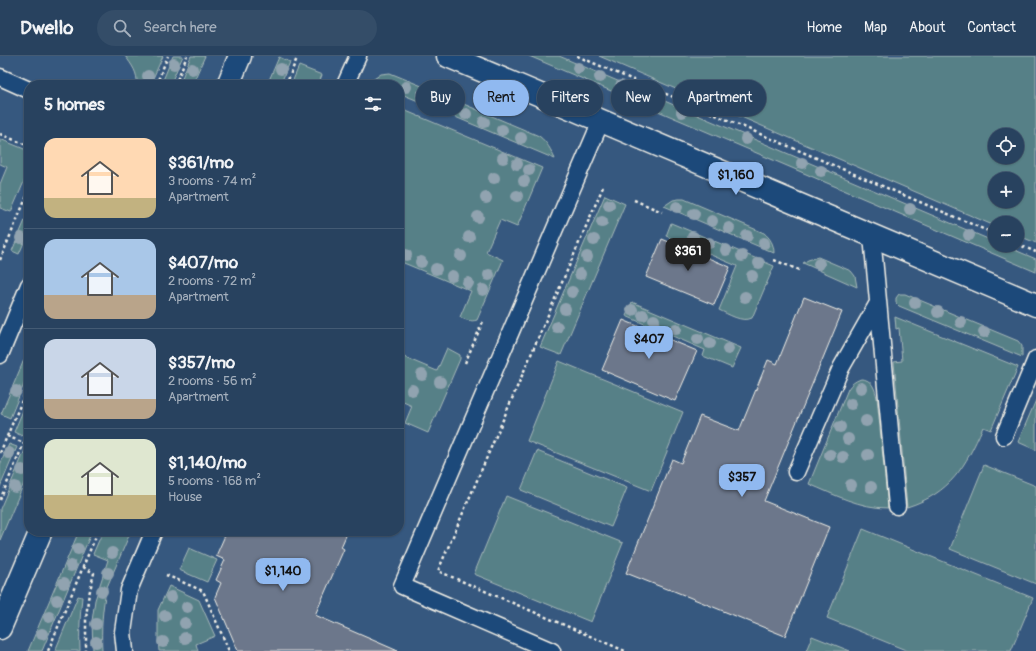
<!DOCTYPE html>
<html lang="en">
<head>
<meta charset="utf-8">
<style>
	body { margin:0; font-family:Pangolin,sans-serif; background:#344d68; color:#f1f3f6; height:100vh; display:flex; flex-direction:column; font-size:15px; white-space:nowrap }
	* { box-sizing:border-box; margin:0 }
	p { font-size:13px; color:#a5b0bd }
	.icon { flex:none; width:22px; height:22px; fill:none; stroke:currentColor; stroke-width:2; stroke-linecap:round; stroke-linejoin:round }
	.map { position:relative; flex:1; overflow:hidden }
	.sheet { position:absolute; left:24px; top:24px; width:380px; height:456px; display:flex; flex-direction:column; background:#28425f; border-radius:16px; box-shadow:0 1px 3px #0004,0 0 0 1px #445b74 }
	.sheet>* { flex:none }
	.banner { position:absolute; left:416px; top:24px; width:380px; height:36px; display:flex; gap:8px }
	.fabs { position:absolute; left:988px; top:72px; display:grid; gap:8px }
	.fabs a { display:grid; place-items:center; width:36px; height:36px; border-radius:50%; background:#28425f; box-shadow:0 1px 3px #0004,0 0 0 1px #445b74; font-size:20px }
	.price { position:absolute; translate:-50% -34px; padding:0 9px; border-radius:8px; background:#90b9f0; color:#111; font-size:13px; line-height:26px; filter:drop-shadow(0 1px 2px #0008) }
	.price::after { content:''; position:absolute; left:50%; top:24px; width:12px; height:9px; margin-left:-6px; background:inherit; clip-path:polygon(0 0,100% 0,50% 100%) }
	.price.on { background:#222; color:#fff }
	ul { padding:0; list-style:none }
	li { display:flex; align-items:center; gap:12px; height:100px; padding:0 20px }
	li+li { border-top:1px solid #445b74 }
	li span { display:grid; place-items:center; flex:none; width:112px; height:80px; border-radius:12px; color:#555 }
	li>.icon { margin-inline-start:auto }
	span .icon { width:48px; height:48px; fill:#fffc; stroke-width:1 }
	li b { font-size:17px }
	h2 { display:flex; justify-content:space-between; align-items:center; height:48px; padding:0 20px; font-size:17px }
	.tag { padding:0 14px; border-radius:18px; background:#28425f; box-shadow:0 1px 3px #0004,0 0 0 1px #445b74; font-size:14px; line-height:36px }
	.tag.on { background:#90b9f0; color:#111 }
	header { display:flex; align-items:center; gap:24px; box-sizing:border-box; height:56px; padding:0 20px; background:#28425f; border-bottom:1px solid #445b74 }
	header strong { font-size:19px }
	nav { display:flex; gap:22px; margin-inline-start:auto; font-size:14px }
	.search { width:280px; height:36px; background:#344d68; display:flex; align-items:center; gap:10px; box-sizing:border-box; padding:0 14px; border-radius:22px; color:#a5b0bd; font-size:15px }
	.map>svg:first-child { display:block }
	.green { fill:#578087; stroke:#a6b8b8; fill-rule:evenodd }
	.building { fill:#6c778b; stroke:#f4f1e8 }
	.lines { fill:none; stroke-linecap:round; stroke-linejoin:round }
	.lane-casing { stroke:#f4f1e8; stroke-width:19 }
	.street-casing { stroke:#f4f1e8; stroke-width:25 }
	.path { stroke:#f4f1e8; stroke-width:2.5; stroke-dasharray:3 3; stroke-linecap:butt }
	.lane { stroke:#1f4a7a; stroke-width:16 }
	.street { stroke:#1f4a7a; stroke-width:22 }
	.tree { fill:#91a3b0 }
</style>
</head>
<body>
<header>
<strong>Dwello</strong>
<div class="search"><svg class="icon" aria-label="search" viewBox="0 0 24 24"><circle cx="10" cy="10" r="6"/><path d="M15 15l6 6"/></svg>Search here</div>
<nav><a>Home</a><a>Map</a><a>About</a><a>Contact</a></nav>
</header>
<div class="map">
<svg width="1036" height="595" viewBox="0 0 1036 595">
	<rect width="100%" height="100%" fill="#36587f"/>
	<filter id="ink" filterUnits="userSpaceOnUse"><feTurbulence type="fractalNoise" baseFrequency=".025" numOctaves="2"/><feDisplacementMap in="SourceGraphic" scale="8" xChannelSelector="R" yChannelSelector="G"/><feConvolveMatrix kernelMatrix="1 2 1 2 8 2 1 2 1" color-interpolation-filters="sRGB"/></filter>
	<g filter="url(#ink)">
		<path class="green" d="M125,0H163L150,29H137C138,17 132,9 125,0Z
			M173,0H183L170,29H161Z
			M191,0H205L192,29H179Z
			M529,0H559L995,186V189H1003L1036,203V216Z
			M599,0H1036V187L1017,179V167H995V170ZM995,79H1017V101H995ZM995,123H1017V145H995Z
			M279,1L290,6L280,29H267Z
			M299,10L322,19L318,29H291Z
			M390,17L434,35L428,49L399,37V29H380L371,25L381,18Z
			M447,41L539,80C547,86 551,94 555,103L441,55Z
			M399,52L542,112L517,171L500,164L486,196L503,204L477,264C471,266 465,264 460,261L471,235L399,205Z
			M0,83L29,95V114L11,156L0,152V128L7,111L0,108Z
			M605,139L625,148L561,299L540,291Z
			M679,143H684L764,177C770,182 774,188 774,197L664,150L673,144Z
			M29,155V175L19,198L12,195Z
			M671,167L774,210L752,262C742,267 728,258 719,254L737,210L666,180Z
			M818,201L851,215L855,220L857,231L803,207L808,204Z
			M899,238H905L1018,285L1022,290V301L899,250L896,247V242Z
			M632,246L741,292L732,312L703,300L705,294L626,260Z
			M895,261L1018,311L991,374L983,371C965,411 951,437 907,451L894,306L902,305L899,272L896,273Z
			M29,292V316L10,362L1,358Z
			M447,292L460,299V303L428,377L405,367L412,350L399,344V299L437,315Z
			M559,305L683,356L651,435L527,385Z
			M861,323C872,323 875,333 877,342L888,452C860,452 835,439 809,428L848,333C851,328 855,325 861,323Z
			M29,340V363L22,380L14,376Z
			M1036,344V394L1018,386Z
			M9,388L17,391L0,431V409Z
			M25,394L29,396V415L0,484V453Z
			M537,395L627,432L611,471L521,434Z
			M984,409L1036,430V528L950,493Z
			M506,440L623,487L591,566L474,518Z
			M863,473L1033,542L1011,595H908L827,562Z
			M79,475H92L42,595H28Z
			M103,475H131L107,531C102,552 101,573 102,595H93L92,565L95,544L108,504L93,498Z
			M189,492L217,504L207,526L179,514Z
			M169,530L199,544L215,580L196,588L198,595H159L158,583V554Z
			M78,540L82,541C80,559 79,577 80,595H55Z
			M812,580L850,595H806Z"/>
		<path class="building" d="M662,183L730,211L714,249L646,221Z
			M804,241L842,256L764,445L829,471L785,580L669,533V534L626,517L672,403L681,407L700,360L739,375L768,304L777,308Z
			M623,264L697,295L675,345L602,314Z
			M227,475H348L341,491L344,493L315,559L398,595H238L215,541L221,527L216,524L225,504L216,500Z"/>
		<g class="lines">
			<defs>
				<path id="lane" d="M0,21L29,34
					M345,29L358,0
					M872,180L897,450
					M0,299L29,229
					M1004,380L1036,303
					M796,416L841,312L878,247
					M125,595L123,576L129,534L154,475
					M552,595L402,530L601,65"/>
				<path id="street" d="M448,0L1036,249
					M228,29L240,0
					M0,572L41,475"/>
			</defs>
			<use href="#lane" class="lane-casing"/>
			<use href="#street" class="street-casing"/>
			<path class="path" d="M577,0L995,178
				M156,29L168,0
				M175,29L187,0
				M286,29L297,2
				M0,78L29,90
				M603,131L438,515L625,595
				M634,144L662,156
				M1017,188L1036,196
				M0,204L29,135
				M774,204L799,214
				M465,307L484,263
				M7,380L24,387
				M0,397L29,328
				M0,444L29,375
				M83,511L94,517L88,543L86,564V595
				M166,519L203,535L229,595
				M48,595L98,475"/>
			<use href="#lane" class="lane"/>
			<use href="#street" class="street"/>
		</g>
		<g class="tree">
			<circle cx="174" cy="8" r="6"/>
			<circle cx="578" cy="12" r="6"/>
			<circle cx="192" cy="13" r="6"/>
			<circle cx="281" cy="13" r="6"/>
			<circle cx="148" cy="20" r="6"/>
			<circle cx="600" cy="21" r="6"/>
			<circle cx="621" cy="30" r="6"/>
			<circle cx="406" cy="31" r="6"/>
			<circle cx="422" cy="39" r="6"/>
			<circle cx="448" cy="50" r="6"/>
			<circle cx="682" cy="56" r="6"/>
			<circle cx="466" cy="58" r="6"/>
			<circle cx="484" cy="66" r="6"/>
			<circle cx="502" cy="74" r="6"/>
			<circle cx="521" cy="82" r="6"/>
			<circle cx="746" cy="83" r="6"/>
			<circle cx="503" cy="102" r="6"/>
			<circle cx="802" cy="107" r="6"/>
			<circle cx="517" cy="108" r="6"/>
			<circle cx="529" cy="114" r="6"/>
			<circle cx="821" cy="115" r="6"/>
			<circle cx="494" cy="122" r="6"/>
			<circle cx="524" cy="125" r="6"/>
			<circle cx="517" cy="140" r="6"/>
			<circle cx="486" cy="142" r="6"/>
			<circle cx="609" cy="149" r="6"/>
			<circle cx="677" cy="151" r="6"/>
			<circle cx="910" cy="153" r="6"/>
			<circle cx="694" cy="158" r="6"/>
			<circle cx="478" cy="161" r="6"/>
			<circle cx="712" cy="165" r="6"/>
			<circle cx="602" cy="166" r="6"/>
			<circle cx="729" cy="172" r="6"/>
			<circle cx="969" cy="179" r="6"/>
			<circle cx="747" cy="180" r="6"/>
			<circle cx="469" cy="181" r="6"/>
			<circle cx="693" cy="181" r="6"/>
			<circle cx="21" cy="182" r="6"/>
			<circle cx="594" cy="184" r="6"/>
			<circle cx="709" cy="187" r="6"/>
			<circle cx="764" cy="187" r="6"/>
			<circle cx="726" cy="194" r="6"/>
			<circle cx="406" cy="199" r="6"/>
			<circle cx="461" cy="200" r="6"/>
			<circle cx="742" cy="200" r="6"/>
			<circle cx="587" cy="201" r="6"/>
			<circle cx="421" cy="206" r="6"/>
			<circle cx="759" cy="207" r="6"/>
			<circle cx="819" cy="208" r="6"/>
			<circle cx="436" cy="213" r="6"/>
			<circle cx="580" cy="218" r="6"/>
			<circle cx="489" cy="219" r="6"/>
			<circle cx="452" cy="220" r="6"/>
			<circle cx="752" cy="220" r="6"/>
			<circle cx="468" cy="227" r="6"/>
			<circle cx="483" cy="234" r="6"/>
			<circle cx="572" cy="236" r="6"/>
			<circle cx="745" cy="241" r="6"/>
			<circle cx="915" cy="247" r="6"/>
			<circle cx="565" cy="253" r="6"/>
			<circle cx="632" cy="254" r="6"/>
			<circle cx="938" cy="256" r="6"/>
			<circle cx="643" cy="259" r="6"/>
			<circle cx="654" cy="264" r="6"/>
			<circle cx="961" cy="266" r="6"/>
			<circle cx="557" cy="271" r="6"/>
			<circle cx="676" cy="273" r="6"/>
			<circle cx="984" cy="276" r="6"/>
			<circle cx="698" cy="283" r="6"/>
			<circle cx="710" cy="287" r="6"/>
			<circle cx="728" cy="293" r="6"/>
			<circle cx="422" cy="319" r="6"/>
			<circle cx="440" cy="326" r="6"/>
			<circle cx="861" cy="332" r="6"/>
			<circle cx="412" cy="334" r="6"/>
			<circle cx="16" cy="335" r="6"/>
			<circle cx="851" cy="348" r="6"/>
			<circle cx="866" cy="365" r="6"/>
			<circle cx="840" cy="371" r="6"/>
			<circle cx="848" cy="383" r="6"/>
			<circle cx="9" cy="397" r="6"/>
			<circle cx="830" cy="399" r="6"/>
			<circle cx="868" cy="399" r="6"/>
			<circle cx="843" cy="401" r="6"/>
			<circle cx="22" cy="414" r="6"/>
			<circle cx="851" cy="429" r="6"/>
			<circle cx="15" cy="431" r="6"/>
			<circle cx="871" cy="431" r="6"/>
			<circle cx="78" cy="493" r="6"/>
			<circle cx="112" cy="497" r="6"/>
			<circle cx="71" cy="510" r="6"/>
			<circle cx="108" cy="517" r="6"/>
			<circle cx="64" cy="527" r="6"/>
			<circle cx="102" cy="535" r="6"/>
			<circle cx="171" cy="541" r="6"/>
			<circle cx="57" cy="544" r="6"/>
			<circle cx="187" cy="551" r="6"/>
			<circle cx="165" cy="560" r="6"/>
			<circle cx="49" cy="561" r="6"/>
			<circle cx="185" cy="567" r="6"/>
			<circle cx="96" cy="568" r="6"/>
			<circle cx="42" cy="578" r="6"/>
			<circle cx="185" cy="582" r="6"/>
			<circle cx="96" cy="586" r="6"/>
			<circle cx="163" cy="586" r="6"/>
		</g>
	</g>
</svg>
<div class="fabs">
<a><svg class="icon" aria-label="locate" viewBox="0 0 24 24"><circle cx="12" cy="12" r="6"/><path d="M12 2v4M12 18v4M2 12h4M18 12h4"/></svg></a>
<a>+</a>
<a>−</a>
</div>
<b class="price" style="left:736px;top:140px">$1,160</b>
<b class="price on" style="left:688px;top:216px">$361</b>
<b class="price" style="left:649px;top:304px">$407</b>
<b class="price" style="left:742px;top:442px">$357</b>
<b class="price" style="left:283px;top:536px">$1,140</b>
<div class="banner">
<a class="tag">Buy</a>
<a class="tag on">Rent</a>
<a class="tag">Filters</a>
<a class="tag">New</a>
<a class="tag">Apartment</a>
</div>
<section class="sheet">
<h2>5 homes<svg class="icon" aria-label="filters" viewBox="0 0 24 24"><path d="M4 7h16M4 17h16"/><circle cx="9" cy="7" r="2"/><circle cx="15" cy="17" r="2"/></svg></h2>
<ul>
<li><span style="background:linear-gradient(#ffd9b3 75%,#c2b280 0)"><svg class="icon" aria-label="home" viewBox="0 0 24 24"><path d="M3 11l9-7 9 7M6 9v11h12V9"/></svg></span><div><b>$361/mo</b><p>3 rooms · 74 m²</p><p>Apartment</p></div></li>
<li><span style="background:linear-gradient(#a9c7e8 70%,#b9a48a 0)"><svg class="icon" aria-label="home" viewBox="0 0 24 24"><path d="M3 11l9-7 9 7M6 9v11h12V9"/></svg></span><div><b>$407/mo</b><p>2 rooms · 72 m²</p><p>Apartment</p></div></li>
<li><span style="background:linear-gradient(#c9d6e8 75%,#b9a48a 0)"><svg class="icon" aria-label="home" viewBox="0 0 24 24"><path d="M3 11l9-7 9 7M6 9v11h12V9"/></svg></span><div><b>$357/mo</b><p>2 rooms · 56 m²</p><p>Apartment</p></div></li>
<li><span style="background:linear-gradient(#dfe7d0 70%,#c2b280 0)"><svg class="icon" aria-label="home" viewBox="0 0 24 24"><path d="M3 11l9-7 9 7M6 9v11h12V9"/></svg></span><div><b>$1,140/mo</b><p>5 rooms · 168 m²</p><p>House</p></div></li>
</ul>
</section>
</div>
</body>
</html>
